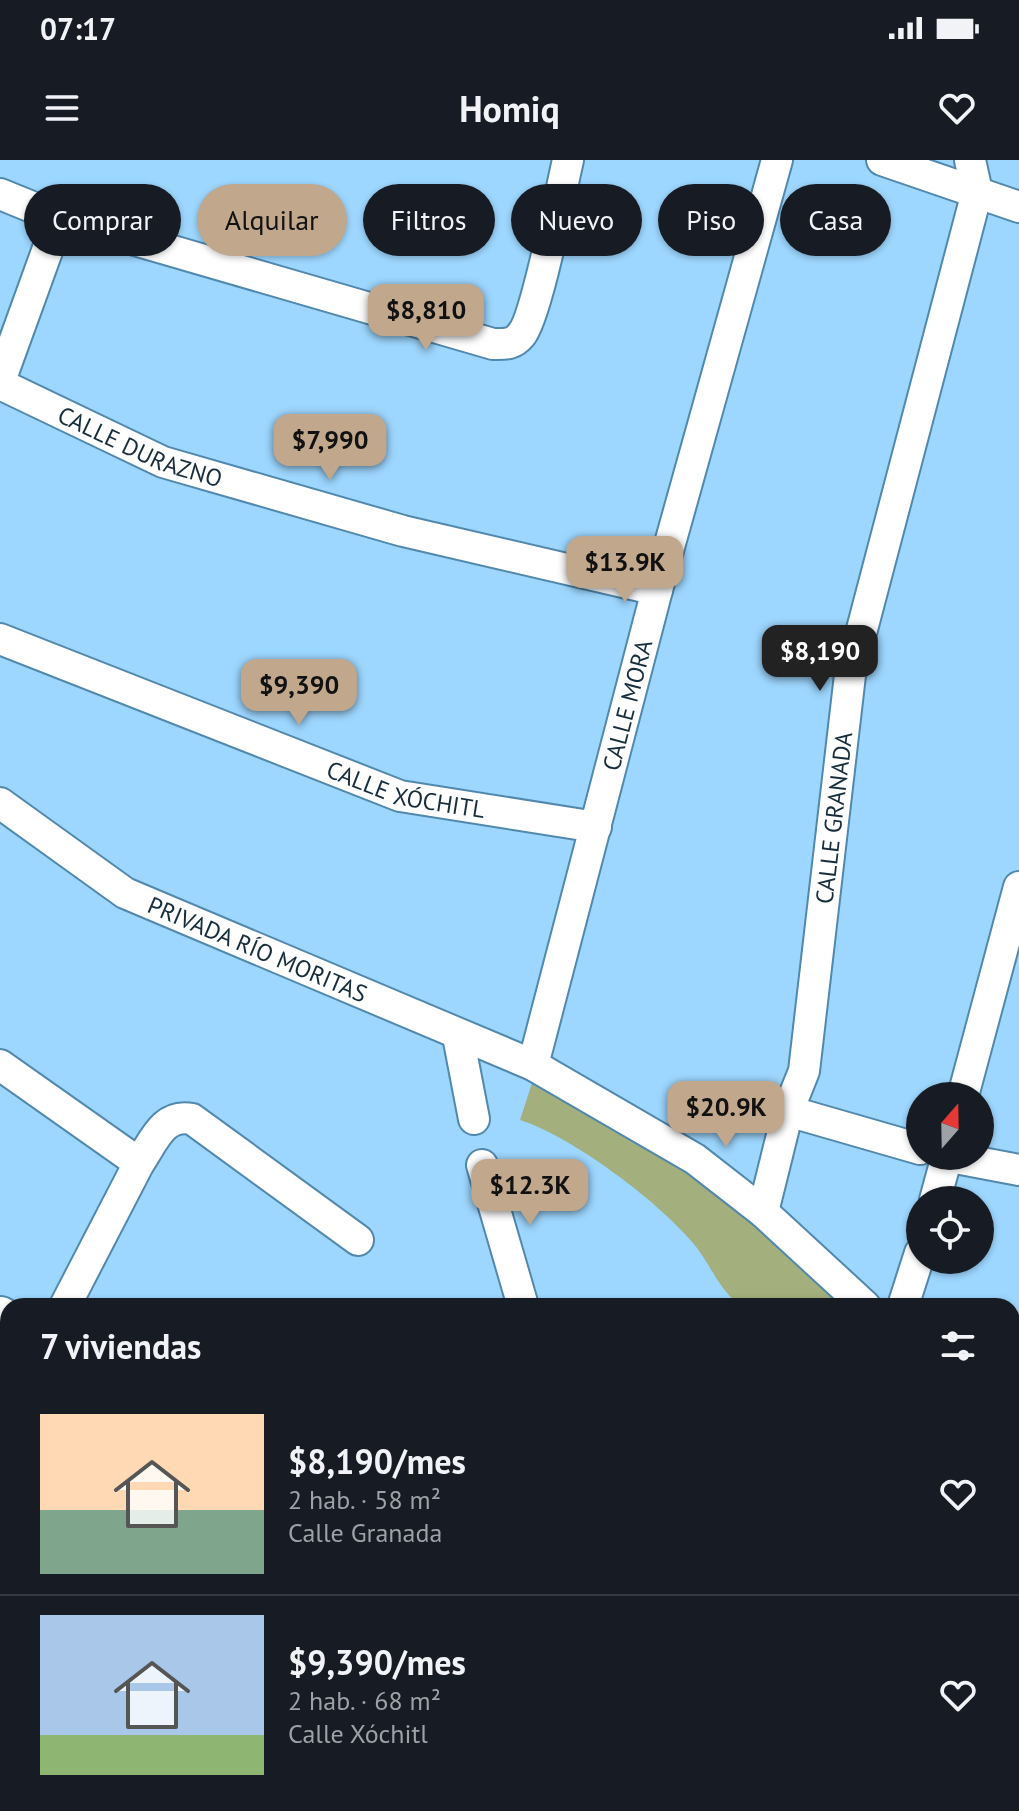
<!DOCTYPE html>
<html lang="es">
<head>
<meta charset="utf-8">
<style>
	body { margin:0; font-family:"PT Sans",sans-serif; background:#242831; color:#f1f3f6; height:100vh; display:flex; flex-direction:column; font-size:30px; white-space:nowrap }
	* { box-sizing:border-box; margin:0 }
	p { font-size:26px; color:#9ea1a6 }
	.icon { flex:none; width:44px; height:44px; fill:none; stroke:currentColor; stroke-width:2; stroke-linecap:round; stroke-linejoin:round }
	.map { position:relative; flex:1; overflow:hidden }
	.panel { position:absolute; left:0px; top:1138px; width:1020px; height:514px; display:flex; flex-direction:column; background:#171b24; border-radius:24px 24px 0 0; box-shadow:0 2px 6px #0004 }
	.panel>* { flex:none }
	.banner { position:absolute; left:24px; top:24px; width:972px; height:72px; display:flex; gap:16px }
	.needle { width:52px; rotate:20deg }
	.tools { position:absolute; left:906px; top:922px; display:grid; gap:16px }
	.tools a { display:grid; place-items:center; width:88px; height:88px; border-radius:50%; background:#171b24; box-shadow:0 2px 6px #0004; font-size:40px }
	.price { position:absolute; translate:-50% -68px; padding:0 18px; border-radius:16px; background:#c1a78b; color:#111; font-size:26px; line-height:52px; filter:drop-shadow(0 2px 4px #0008) }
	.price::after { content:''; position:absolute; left:50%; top:48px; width:24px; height:18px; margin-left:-12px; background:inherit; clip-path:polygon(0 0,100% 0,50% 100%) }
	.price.active { background:#222; color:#fff }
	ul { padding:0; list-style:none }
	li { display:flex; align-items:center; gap:24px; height:200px; padding:0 40px }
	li+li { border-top:2px solid #363941 }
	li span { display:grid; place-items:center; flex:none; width:224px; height:160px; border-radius:0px; color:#555 }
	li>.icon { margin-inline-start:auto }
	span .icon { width:96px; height:96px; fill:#fffc; stroke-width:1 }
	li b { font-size:34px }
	h2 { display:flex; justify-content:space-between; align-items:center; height:96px; padding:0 40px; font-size:34px }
	.chip { padding:0 28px; border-radius:36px; background:#171b24; box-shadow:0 2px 6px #0004; font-size:28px; line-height:72px }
	.chip.active { background:#c1a78b; color:#111 }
	.status { display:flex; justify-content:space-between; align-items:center; height:56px; padding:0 40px; background:#171b24; direction:ltr }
	.status svg { height:22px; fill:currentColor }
	header { display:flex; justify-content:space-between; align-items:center; height:104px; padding:0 40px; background:#171b24; font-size:36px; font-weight:600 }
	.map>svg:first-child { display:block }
	.green { fill:#a3af7c }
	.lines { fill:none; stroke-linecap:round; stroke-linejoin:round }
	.street-casing { stroke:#5188ad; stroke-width:34 }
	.secondary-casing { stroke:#5188ad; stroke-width:46 }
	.street { stroke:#fff; stroke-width:30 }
	.secondary { stroke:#fff; stroke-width:42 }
	.labels { text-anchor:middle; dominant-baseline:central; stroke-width:8; stroke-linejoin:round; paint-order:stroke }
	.street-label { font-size:24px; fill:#162d3d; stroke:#9dd6fe }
</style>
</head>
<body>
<div class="status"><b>07:17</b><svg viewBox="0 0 49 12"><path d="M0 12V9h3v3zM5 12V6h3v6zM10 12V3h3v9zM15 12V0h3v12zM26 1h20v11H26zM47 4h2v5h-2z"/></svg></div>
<header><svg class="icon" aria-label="menu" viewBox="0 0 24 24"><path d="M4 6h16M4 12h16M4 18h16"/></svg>Homiq<svg class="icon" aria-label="heart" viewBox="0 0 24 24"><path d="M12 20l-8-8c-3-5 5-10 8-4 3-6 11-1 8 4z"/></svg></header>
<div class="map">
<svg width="1019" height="1651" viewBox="0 0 1019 1651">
	<rect width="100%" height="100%" fill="#9dd6fe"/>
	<path class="green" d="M534,917L693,1003L859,1146H740C714,1123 712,1105 692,1082C658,1041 571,976 520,960Z"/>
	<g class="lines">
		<defs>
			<g id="street">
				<path d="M882,0L1019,47"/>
				<path d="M0,34L59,58L493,184C505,184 513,185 521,175C536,159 561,30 568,0"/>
				<path d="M0,221L59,58"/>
				<path id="s1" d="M0,224L163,302L403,371L657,430"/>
				<path id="s2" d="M0,479L400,636L596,667"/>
				<path id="s3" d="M0,643L125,733L533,905L695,999L763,1052L865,1146"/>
				<path d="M458,876L474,959"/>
				<path d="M0,905L139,1003C154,981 163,953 192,959L358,1080"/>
				<path id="s4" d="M533,905L657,430L777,0"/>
				<path d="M963,936L1019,727"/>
				<path d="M788,951L920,989"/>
				<path d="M945,996L1019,1010"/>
				<path d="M482,1005L523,1146"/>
				<path d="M935,1040L947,996"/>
				<path id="s5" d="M763,1052L788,951L804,911L850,515L977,32L970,0"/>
				<path d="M65,1146L139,1003"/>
				<path d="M903,1146L920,1093"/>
				<path d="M0,1191L8,1173"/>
				<path d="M1012,1288L1019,1294"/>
				<path d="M1012,1330L1019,1336"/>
				<path d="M641,1644V1651"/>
				<path d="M896,1644L897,1651"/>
			</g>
			<path id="secondary" d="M0,1158L8,1163
				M525,1644L528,1651"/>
		</defs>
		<use href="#street" class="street-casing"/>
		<use href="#secondary" class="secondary-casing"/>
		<use href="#street" class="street"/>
		<use href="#secondary" class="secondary"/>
	</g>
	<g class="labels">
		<g class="street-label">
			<text stroke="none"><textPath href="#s1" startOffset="154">CALLE DURAZNO</textPath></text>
			<text stroke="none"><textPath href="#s4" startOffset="372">CALLE MORA</textPath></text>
			<text stroke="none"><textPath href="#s2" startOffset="434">CALLE XÓCHITL</textPath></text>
			<text stroke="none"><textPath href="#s5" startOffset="402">CALLE GRANADA</textPath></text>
			<text stroke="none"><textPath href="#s3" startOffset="298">PRIVADA RÍO MORITAS</textPath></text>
		</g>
	</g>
</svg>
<div class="tools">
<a><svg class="needle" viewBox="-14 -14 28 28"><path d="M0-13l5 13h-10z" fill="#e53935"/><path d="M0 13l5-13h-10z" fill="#9ea1a6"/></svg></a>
<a><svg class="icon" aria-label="locate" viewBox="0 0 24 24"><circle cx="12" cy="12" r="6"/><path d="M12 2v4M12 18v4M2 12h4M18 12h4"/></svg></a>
</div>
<b class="price" style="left:426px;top:192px">$8,810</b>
<b class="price" style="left:330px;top:322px">$7,990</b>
<b class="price" style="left:625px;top:444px">$13.9K</b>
<b class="price active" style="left:820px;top:533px">$8,190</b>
<b class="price" style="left:299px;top:567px">$9,390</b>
<b class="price" style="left:726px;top:989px">$20.9K</b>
<b class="price" style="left:530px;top:1067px">$12.3K</b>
<div class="banner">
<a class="chip">Comprar</a>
<a class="chip active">Alquilar</a>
<a class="chip">Filtros</a>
<a class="chip">Nuevo</a>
<a class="chip">Piso</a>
<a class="chip">Casa</a>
</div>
<section class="panel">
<h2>7 viviendas<svg class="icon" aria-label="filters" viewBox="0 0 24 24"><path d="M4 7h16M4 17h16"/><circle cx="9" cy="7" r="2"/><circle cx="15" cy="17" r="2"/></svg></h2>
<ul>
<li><span style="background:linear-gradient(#ffd9b3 60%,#7fa58c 0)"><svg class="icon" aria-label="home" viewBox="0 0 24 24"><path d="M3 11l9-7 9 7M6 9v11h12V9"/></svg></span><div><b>$8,190/mes</b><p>2 hab. · 58 m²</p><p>Calle Granada</p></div><svg class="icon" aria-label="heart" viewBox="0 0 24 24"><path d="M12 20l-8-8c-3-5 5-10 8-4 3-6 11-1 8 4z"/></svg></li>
<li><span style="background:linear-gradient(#a9c7e8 75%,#8fb573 0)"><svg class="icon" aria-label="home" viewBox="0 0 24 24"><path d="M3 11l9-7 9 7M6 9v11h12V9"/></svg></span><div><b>$9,390/mes</b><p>2 hab. · 68 m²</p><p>Calle Xóchitl</p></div><svg class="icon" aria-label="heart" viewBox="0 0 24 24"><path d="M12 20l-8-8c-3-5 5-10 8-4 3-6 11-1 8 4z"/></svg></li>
</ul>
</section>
</div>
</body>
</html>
